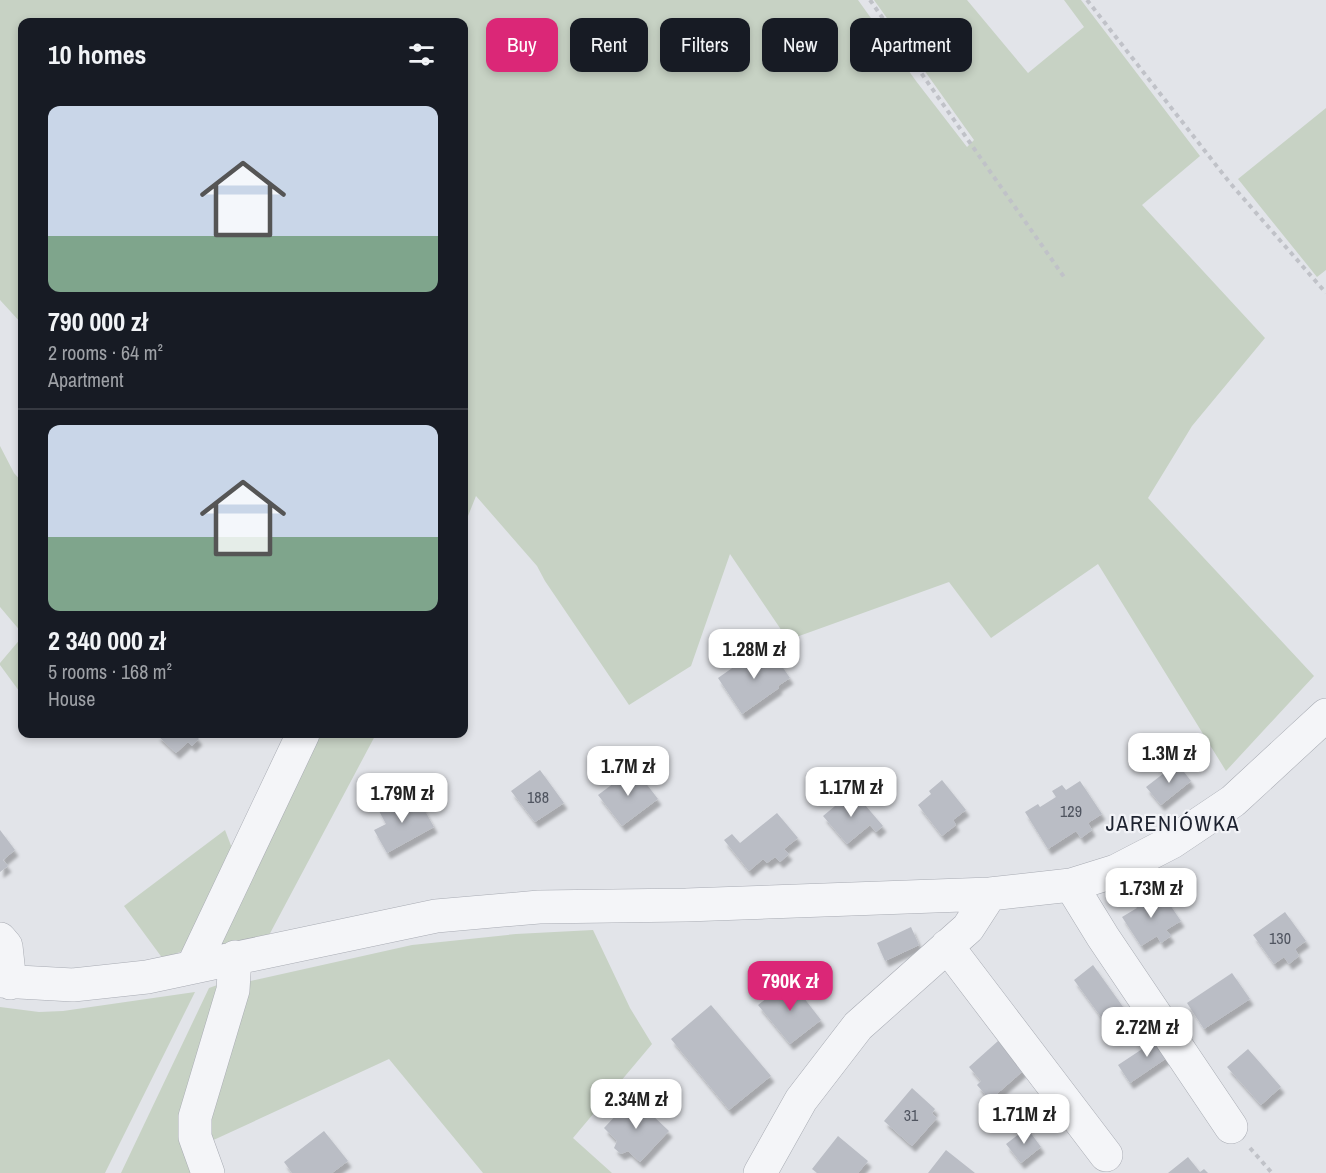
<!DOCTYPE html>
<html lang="en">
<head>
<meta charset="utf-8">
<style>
	body { margin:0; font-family:"Archivo Narrow",sans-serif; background:#20242c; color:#f1f3f6; height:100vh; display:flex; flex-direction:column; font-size:22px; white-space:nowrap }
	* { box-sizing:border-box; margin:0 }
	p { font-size:20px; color:#9ea1a6 }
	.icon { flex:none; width:33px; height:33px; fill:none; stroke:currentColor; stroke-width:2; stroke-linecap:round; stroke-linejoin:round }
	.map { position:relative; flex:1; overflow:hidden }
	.sheet { position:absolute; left:18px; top:18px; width:450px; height:720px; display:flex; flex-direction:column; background:#171b24; border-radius:12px; box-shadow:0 3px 9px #0003 }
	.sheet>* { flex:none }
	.top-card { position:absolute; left:486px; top:18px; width:570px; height:54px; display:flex; gap:12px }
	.price { position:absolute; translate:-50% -51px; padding:0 14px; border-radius:12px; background:#fff; color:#222; font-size:20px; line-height:39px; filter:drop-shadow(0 2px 3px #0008) }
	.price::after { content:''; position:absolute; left:50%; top:36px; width:18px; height:14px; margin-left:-9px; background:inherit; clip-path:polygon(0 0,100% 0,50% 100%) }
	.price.selected { background:#db2777; color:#fff }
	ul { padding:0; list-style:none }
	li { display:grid; align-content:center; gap:12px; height:318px; padding:0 30px }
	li+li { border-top:2px solid #363941 }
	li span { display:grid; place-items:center; height:186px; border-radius:12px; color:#555 }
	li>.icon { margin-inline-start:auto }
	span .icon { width:108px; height:108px; fill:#fffc; stroke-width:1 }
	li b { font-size:26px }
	h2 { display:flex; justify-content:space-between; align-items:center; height:72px; padding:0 30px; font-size:26px }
	.chip { padding:0 21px; border-radius:12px; background:#171b24; box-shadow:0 3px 9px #0003; font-size:21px; line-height:54px }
	.chip.selected { background:#db2777; color:#fff }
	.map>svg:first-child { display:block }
	.green { fill:#c7d2c4 }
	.building { fill:#babdc5; filter:url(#shadow) }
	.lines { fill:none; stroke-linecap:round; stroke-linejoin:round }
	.minor-casing { stroke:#a8abb3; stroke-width:34 }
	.path { stroke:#c0c2c8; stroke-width:4; stroke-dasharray:4.5 4.5; stroke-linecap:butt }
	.minor { stroke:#f4f5f8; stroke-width:33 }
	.labels { text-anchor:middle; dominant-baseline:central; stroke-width:4.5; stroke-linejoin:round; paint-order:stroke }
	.number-label { font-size:16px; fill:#505560 }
	.quarter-label { font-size:22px; letter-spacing:1.5px; fill:#1e2330; stroke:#f2f3f7 }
</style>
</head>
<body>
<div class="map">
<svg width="1326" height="1173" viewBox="0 0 1326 1173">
	<defs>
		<filter id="shadow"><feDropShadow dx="3.5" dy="6" stdDeviation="1.5" flood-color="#0004"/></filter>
	</defs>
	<rect width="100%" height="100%" fill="#e2e4e9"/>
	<path class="green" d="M0,0H858L916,81L967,147L974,140L874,0H967L1028,73L1084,27L1064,0H1081L1200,156L1142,205L1265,338L1192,426L1148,498L1314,676L1226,771L1098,564L991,638L949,582L788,640L730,554L691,666L629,705L545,581L537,566L476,496L464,526V22H22V324L0,300Z
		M1326,108V270L1317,277L1238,179Z
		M0,446L14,473L22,482V633L0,607Z
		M22,637V695L0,665V663Z
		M318,734H376L267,939L212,948Z
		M225,830L235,856L187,949L163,959L124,906Z
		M593,930L630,1008L652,1044L573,1138L612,1173H483L389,1059L207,1143L201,1124L237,984L412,945L516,934Z
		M223,983L199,1173H121L209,988Z
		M195,992L105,1173H0V1007L39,1012L63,1011Z"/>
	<path class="building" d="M755,652L760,660L772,652L790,678L778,686L779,688L742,714L718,678Z
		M156,734H196L195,735L199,739L192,746L188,742L176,753Z
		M1177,763L1191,781L1161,805L1146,787Z
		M634,768L658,799L622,826L598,795Z
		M540,770L564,803L535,822L511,791Z
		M942,780L966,810L953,820L956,825L942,836L918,805L931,794L929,791Z
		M1080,781L1102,814L1088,823L1092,830L1081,838L1076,831L1048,849L1025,812L1038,804L1040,807L1056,797L1052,791L1062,785L1066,790Z
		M853,791L883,826L876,832L870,825L847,844L823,816Z
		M401,797L409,811L421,804L434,827L387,853L374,830L386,824L378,809Z
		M777,813L798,838L784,849L789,854L780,862L775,857L767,863L763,859L749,871L724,840L732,834L740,843Z
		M0,830L15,850L3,860L8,866L0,872Z
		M1161,892L1181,921L1166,930L1171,936L1161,943L1157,936L1141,946L1122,917L1137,908L1133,901L1144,893L1149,900Z
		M1285,912L1306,941L1295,949L1299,956L1289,964L1284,957L1274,964L1253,935Z
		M911,927L919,945L885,961L877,943Z
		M1093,965L1136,1025L1117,1039L1074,980Z
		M1232,973L1250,999L1204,1029L1187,1003Z
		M790,980L821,1020L790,1044L758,1005Z
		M711,1005L771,1076L729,1110L671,1039Z
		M1165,1034L1177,1051L1130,1083L1118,1065Z
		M998,1041L1024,1070L990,1100L977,1085L981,1081L969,1067Z
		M1248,1049L1281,1087L1261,1105L1227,1067Z
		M912,1088L935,1109L932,1113L937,1118L912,1146L884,1121Z
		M633,1097L669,1131L640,1162L628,1151L621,1154L614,1148L617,1141L604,1128Z
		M1027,1128L1041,1147L1021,1163L1006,1144Z
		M324,1131L348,1161L332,1173H292L284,1162Z
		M838,1136L868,1161L858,1173H817L812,1169Z
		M946,1150L975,1173H928Z
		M1188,1157L1200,1172L1204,1169L1208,1173H1168Z"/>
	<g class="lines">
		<defs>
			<path id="minor" d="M1071,885L1103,937L1231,1127
				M0,939L6,946L10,983
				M947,946L1106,1155
				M193,966L303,734
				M0,981L73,985L147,977L436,916L539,907L686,905L990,894L1071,885L1116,871L1172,842L1233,801L1326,715
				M208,1173L195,1137V1117L233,990L235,957
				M760,1173L801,1100L858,1026L968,928L990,894"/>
		</defs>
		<use href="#minor" class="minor-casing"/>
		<path class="path" d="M870,0L1064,277
			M1087,0L1230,183L1326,293
			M1250,1148L1272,1173"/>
		<use href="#minor" class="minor"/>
	</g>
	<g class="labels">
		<g class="number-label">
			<text x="538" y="797">188</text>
			<text x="1071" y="811">129</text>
			<text x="1280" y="938">130</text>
			<text x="911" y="1115">31</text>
		</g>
		<g class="quarter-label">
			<text x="1173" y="823">JARENIÓWKA</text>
		</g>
	</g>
</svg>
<b class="price" style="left:754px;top:680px">1.28M zł</b>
<b class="price" style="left:1169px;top:784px">1.3M zł</b>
<b class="price" style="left:628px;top:797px">1.7M zł</b>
<b class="price" style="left:851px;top:818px">1.17M zł</b>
<b class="price" style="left:402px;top:824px">1.79M zł</b>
<b class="price" style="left:1151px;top:919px">1.73M zł</b>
<b class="price selected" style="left:790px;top:1012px">790K zł</b>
<b class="price" style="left:1147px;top:1058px">2.72M zł</b>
<b class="price" style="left:636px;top:1130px">2.34M zł</b>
<b class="price" style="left:1024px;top:1145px">1.71M zł</b>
<div class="top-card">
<a class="chip selected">Buy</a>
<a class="chip">Rent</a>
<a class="chip">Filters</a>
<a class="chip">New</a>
<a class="chip">Apartment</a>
</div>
<section class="sheet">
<h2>10 homes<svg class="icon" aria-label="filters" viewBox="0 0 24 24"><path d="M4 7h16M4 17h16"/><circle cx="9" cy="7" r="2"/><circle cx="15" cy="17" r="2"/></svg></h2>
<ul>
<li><span style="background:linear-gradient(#c9d6e8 70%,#7fa58c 0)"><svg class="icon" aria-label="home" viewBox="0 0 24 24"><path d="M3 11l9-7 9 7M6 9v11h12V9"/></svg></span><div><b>790 000 zł</b><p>2 rooms · 64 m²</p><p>Apartment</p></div></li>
<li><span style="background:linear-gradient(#c9d6e8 60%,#7fa58c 0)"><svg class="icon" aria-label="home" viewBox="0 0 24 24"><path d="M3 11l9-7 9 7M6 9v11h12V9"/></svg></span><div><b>2 340 000 zł</b><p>5 rooms · 168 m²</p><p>House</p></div></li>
</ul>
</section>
</div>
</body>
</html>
